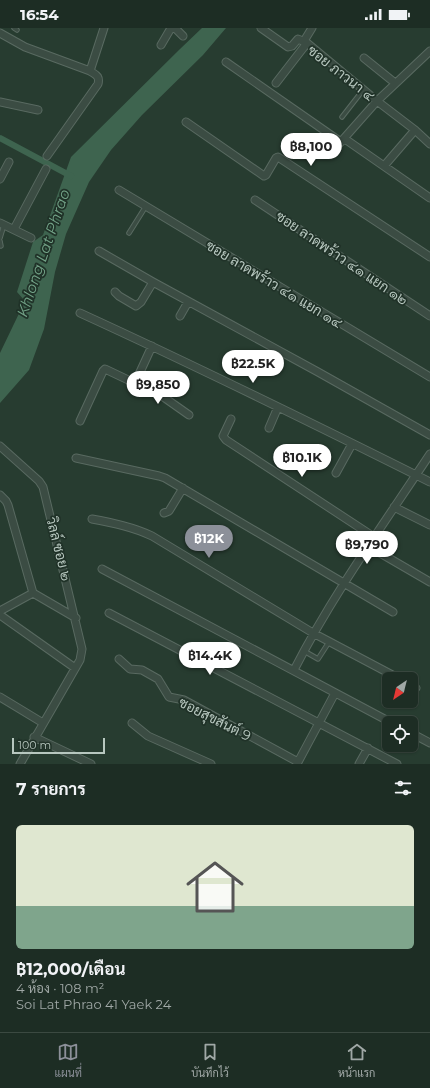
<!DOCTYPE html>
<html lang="th">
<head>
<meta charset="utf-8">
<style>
	body { margin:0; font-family:Montserrat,Sarabun,sans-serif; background:#25352c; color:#f1f3f6; height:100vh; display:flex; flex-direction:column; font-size:15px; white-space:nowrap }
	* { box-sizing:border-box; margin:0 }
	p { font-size:13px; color:#a0a8a6 }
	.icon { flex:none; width:22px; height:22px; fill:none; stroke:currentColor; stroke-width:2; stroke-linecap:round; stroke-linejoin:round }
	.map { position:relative; height:736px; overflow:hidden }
	.side { display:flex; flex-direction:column; background:#1d2d24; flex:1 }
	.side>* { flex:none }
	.needle { width:26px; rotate:215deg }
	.controls { position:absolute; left:382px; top:644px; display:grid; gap:8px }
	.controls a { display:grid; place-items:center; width:36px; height:36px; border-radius:6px; background:#1d2d24; box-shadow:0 1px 3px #0004,0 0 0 1px #3b4941; font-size:20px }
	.scale { position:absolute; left:12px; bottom:10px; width:93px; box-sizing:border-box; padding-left:4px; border:2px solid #b7c7bf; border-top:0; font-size:11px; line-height:14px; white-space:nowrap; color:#b7c7bf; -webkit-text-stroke:3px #203228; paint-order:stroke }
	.price { position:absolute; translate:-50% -34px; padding:0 9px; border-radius:14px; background:#fff; color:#222; font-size:13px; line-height:26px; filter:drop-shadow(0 1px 2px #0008) }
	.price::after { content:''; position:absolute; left:50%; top:24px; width:12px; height:9px; margin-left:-6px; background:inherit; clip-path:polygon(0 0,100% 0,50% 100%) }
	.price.selected { background:#8c9099; color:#fff }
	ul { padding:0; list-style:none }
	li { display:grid; align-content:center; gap:8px; height:212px; padding:0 16px }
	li+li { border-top:1px solid #3b4941 }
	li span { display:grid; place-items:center; height:124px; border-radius:6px; color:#555 }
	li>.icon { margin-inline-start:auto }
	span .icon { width:72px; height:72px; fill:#fffc; stroke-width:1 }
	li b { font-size:17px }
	h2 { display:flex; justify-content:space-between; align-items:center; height:48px; padding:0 16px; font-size:17px }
	.status { display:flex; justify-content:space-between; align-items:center; height:28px; padding:0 20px; background:#1d2d24; direction:ltr }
	.status svg { height:11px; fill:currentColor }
	.tab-bar { display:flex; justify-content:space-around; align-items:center; height:56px; border-top:1px solid #3b4941; background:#1d2d24; font-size:11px; color:#a0a8a6 }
	.tab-bar a { display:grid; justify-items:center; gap:2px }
	.tab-bar .selected { color:#8c9099 }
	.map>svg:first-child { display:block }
	.water { fill:#3e644f }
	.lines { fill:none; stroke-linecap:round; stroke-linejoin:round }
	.canal { stroke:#3e644f; stroke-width:6 }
	.service-casing { stroke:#596a61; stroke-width:5.5 }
	.minor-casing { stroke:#596a61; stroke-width:9 }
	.service { stroke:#3b4c43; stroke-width:3.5 }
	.minor { stroke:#3b4c43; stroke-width:7 }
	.labels { text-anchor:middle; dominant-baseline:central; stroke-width:3.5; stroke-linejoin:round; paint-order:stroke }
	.street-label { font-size:14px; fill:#b7c7bf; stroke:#203228 }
	.water-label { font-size:15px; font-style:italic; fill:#73a388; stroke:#203228 }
</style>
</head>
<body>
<div class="status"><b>16:54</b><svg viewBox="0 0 49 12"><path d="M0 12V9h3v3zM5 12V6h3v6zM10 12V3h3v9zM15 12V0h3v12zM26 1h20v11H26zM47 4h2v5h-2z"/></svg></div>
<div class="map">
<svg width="430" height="736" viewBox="0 0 430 736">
	<rect width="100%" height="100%" fill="#273c30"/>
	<path class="water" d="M202,0H226L203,27L142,87L111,122L89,154L66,206L55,244L44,301L29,342L0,375V325L25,273L17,264L33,214L43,207L71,129L180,21Z"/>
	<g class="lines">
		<path class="canal" d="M0,110L71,148"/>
		<defs>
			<path id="service" d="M14,0L17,2
				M342,89L363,62
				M129,205L146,178
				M0,210L4,197
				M0,213L1,218
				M304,623L318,631L329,614"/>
			<path id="minor" d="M175,0L183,8
				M261,0L288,19L292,18L298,11L307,15
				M0,5L25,19L90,43C96,47 100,48 98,56L47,128
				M304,13L312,0
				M161,17L171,0
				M364,30L395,55
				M226,34L341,114
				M90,43L104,0
				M276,55L307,15L377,73L430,23
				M0,74L38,82
				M186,94L264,148L266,147L276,130L278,129L430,229
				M345,111L430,170
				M331,125L377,73L415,102L430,116
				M384,138L415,102
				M0,151L9,134
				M119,162L430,349
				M255,172L430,288
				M0,195L31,210
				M14,201L46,141
				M99,223L153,254L318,344L430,407
				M115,264L119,268L136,278L141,274L153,254
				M80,285C198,339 314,396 430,454
				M180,288L188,274
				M135,355L152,318
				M231,391L223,408L226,412L374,509
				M80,393L103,343L105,341L162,368L189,387
				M269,400L278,379
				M0,418L39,453L43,459L82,621L80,632L20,736
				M76,430L159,448L165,450L393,584
				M336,445L352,416
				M0,467L6,473L8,477L33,565L76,590
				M394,479L430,497
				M164,485L169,483L183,460
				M92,491C113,495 133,499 152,508L313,605L400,651
				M368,518L430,554
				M102,541L392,695
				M0,583L33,565
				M109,585L397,736
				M0,587L75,640
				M119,631L130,641L142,642L158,651L169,669L184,672L298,734
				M294,642C333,566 383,497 430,426
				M411,657L416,660
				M0,669L43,695
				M132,695L148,708L211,736
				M411,705L430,715
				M34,709L91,736
				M297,736L335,665
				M359,736L368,720"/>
		</defs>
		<use href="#service" class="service-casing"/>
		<use href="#minor" class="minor-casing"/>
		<use href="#service" class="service"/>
		<use href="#minor" class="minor"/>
	</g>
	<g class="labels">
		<g class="street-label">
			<text transform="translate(341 45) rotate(38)">ซอย ภาวนา ๔</text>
			<text transform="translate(342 230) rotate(34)">ซอย ลาดพร้าว ๔๑ แยก ๑๒</text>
			<text transform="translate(274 256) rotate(31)">ซอย ลาดพร้าว ๔๑ แยก ๑๔</text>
			<text transform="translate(59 521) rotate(76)">วิลล์ ซอย ๒</text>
			<text transform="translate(215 691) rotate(27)">ซอยสุขสันต์ 9</text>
		</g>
		<g class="water-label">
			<text transform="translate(43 225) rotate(-71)">Khlong Lat Phrao</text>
		</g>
	</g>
</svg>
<div class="controls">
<a><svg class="needle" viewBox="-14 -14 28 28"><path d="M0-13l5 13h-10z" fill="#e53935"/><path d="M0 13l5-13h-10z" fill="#a0a8a6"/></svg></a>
<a><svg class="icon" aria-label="locate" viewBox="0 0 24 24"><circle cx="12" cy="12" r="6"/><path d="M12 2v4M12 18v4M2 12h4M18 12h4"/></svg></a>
</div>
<div class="scale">100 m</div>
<b class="price" style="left:311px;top:139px">฿8,100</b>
<b class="price" style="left:253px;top:356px">฿22.5K</b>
<b class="price" style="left:158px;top:377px">฿9,850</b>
<b class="price" style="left:302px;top:450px">฿10.1K</b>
<b class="price selected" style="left:209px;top:531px">฿12K</b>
<b class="price" style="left:367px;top:537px">฿9,790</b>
<b class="price" style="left:210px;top:648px">฿14.4K</b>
</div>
<section class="side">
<h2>7 รายการ<svg class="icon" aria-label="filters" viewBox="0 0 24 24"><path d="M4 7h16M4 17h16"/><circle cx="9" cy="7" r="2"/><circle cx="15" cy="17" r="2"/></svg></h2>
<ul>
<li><span style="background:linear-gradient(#dfe7d0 65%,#7fa58c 0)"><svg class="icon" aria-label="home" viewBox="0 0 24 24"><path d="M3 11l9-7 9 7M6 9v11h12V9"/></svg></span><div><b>฿12,000/เดือน</b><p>4 ห้อง · 108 m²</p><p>Soi Lat Phrao 41 Yaek 24</p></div></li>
</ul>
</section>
<nav class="tab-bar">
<a class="selected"><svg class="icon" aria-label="map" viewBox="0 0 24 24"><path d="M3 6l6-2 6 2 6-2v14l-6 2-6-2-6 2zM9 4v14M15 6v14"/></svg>แผนที่</a>
<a><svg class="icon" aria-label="saved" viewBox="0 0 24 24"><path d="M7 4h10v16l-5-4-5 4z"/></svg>บันทึกไว้</a>
<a><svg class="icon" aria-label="home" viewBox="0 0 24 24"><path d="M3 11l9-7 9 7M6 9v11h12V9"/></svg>หน้าแรก</a>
</nav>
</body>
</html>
